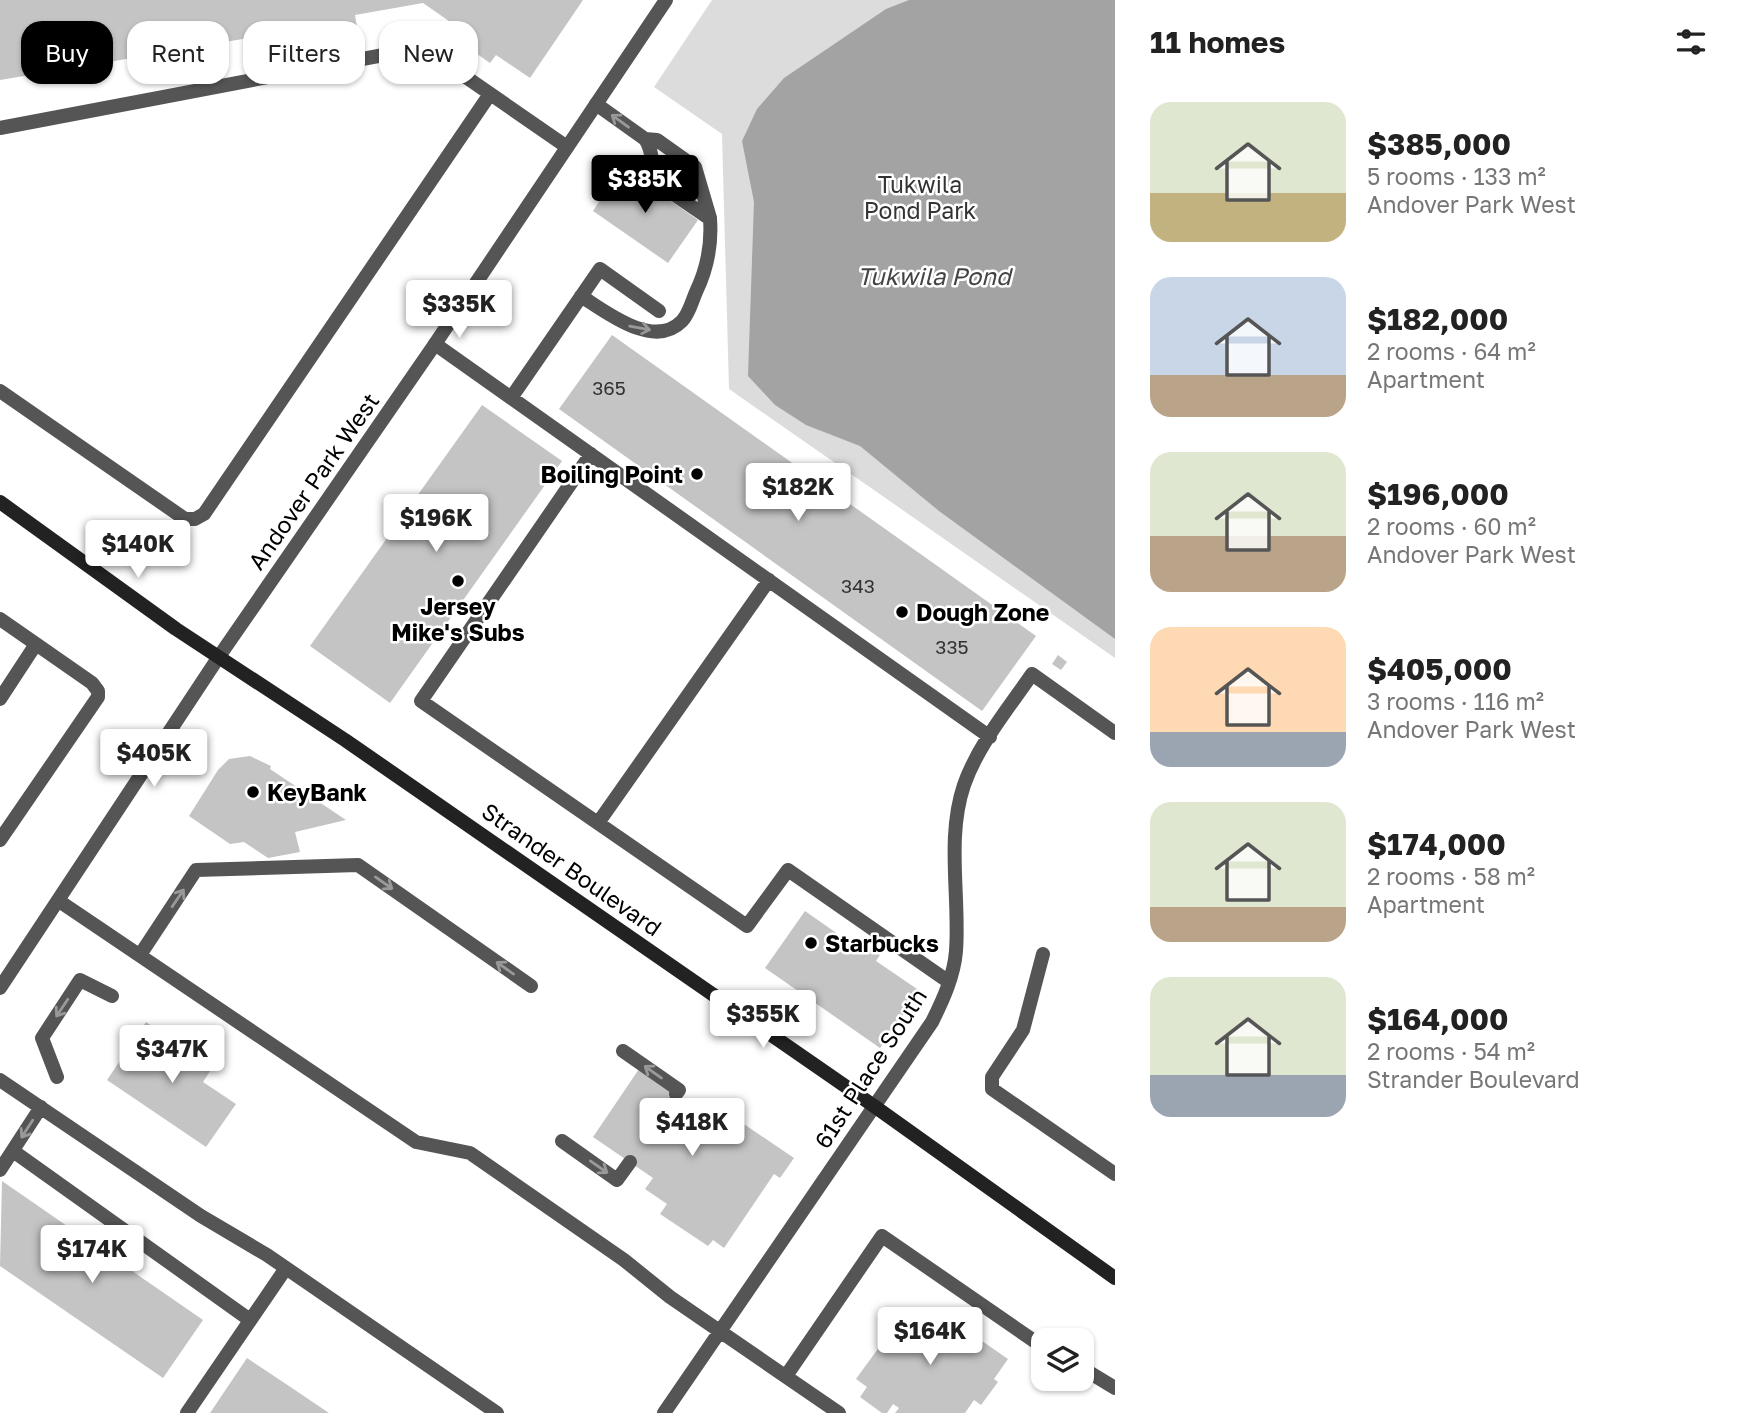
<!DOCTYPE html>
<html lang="en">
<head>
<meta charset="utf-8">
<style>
	body { margin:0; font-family:"Golos Text",sans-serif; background:#f6f6f6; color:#222; height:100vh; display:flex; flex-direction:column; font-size:26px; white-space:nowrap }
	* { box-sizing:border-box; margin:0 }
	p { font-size:23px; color:#767676 }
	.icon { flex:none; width:38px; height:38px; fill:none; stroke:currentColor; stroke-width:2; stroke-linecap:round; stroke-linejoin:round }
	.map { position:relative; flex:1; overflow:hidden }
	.drawer { display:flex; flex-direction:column; background:#fff; width:630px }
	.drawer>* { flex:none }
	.hud { position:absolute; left:21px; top:21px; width:665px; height:63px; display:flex; gap:14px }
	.buttons { position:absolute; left:1031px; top:1328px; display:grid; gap:14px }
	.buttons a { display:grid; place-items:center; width:63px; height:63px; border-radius:14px; background:#fff; box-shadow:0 2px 5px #0004; font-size:35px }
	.price { position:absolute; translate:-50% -60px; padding:0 16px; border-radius:7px; background:#fff; color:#222; font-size:23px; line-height:46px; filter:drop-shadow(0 2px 4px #0008) }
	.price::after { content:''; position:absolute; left:50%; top:42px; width:21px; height:16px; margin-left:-10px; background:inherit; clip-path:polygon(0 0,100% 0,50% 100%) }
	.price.on { background:#000; color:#fff }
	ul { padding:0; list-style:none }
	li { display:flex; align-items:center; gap:21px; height:175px; padding:0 35px }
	li span { display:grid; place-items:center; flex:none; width:196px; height:140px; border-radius:21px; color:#555 }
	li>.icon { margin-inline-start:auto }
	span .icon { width:84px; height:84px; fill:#fffc; stroke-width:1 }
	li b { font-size:30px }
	h2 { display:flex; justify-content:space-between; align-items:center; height:84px; padding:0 35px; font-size:30px }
	.pill { padding:0 24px; border-radius:21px; background:#fff; box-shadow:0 2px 5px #0004; font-size:24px; line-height:63px }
	.pill.on { background:#000; color:#fff }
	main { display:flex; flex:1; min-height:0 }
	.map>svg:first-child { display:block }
	.green { fill:#dcdcdc }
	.water { fill:#a3a3a3 }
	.building { fill:#c4c4c4 }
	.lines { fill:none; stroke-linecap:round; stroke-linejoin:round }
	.service { stroke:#555; stroke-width:14 }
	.tertiary { stroke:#555; stroke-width:14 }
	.secondary { stroke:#222; stroke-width:14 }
	.oneway { stroke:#999 }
	.poi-dot { fill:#000; stroke:#fff; stroke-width:2.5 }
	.labels { text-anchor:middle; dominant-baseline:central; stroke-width:5; stroke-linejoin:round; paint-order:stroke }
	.number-label { font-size:19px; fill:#313131 }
	.park-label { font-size:23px; fill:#333; stroke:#fff }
	.poi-label { font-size:23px; font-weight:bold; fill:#000; stroke:#fff; text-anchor:start }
	.street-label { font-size:23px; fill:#000; stroke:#fff }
	.water-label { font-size:24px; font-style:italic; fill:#444; stroke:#fff }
</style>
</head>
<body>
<main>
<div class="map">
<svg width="1115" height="1413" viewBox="0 0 1115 1413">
	<rect width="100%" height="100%" fill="#fff"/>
	<path class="green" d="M712,0H1115V658L729,389L722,134L654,87Z"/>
	<path class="water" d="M909,0H1115V639L939,511L860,446L806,425L775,405L748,376L754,202L742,141L757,109L784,78L886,9Z"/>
	<path class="building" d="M0,0H583L530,78L496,55L490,63L450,35L456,26L423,3L355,15L357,27L321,34L319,26L213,44L215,54L169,62L168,52L0,80Z
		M622,167L698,220L668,263L593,211Z
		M612,335L1036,636L982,711L559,409Z
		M482,405L562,461L390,703L310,646Z
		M1058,655L1067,662L1061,670L1052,664Z
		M250,756L271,766L270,769L346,820L295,832L300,852L268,858L244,842L230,844L189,816L218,770L229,759Z
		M805,911L852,944L856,939L880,955L876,961L920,991L880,1048L765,968Z
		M146,1022L212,1068L203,1082L236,1104L206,1147L107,1080Z
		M639,1069L699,1110L707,1099L794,1158L780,1178L774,1174L724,1248L713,1240L708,1246L660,1214L667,1204L645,1189L653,1178L593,1137Z
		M2,1181L203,1320L163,1378L0,1266Z
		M932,1309L934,1323L944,1310L975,1331L967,1342L976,1348L982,1341L1008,1359L994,1379L998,1382L981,1405L974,1400L965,1413H895L899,1408L893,1404L887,1413H882L860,1397L867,1387L856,1379L885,1339L880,1335L896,1312L916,1325L913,1312Z
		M247,1358L289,1386L329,1413H210Z"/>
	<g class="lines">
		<path class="service" d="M0,128L415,49L434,55L567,147
			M645,139L657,140L695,167L710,218
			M581,296C606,312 654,350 682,321C689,314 692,301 696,292C707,269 712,245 710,219C696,208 664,191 657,177C650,165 654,151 645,139L596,104
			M435,344L990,737
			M0,391L185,519H195L204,514L490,94
			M511,398L600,269L659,311
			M591,454L421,701L747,926L788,870L949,982
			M0,619L36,644
			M0,699L36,644L92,683L98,691V697L0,840
			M598,823L769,580
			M59,901L416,1142L470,1153L624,1260L670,1297L839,1413
			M1043,954L1023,1030L992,1077V1089L1115,1174
			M140,955L196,870L358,865L531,986
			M623,1051L679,1090L676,1094
			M57,1077L42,1038L80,980L112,996
			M0,1080L201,1216L267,1255L497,1413
			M562,1141L617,1180L630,1162
			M13,1151L250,1320
			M0,1170L41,1107
			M1082,1368L1115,1388
			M786,1376L882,1236L1043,1347
			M187,1413L286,1268
			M664,1413L932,1022C943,1000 954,976 956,951C960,897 946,838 964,785C978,745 1008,709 1032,674L1115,733"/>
		<path class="tertiary" d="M0,988L218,658L435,344L666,0"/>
		<path class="secondary" d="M0,502L176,629L345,740L874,1106L1115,1278"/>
	</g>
	<defs><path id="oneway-shaft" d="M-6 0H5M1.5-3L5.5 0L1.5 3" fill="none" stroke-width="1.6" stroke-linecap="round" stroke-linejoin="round" transform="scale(1.75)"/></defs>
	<g class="oneway">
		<use href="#oneway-shaft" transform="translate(620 121) rotate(-144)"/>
		<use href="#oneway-shaft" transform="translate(640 328) rotate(10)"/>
		<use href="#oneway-shaft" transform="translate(384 883) rotate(35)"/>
		<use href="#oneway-shaft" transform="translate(178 898) rotate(-56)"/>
		<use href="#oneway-shaft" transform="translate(505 968) rotate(-145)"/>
		<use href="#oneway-shaft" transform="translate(62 1008) rotate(124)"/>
		<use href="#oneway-shaft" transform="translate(653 1072) rotate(-145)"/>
		<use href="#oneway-shaft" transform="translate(27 1129) rotate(123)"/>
		<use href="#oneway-shaft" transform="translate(599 1167) rotate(35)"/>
	</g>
	<g class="poi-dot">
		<circle cx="697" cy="474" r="7"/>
		<circle cx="458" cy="581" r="7"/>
		<circle cx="902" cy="612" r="7"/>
		<circle cx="253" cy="792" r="7"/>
		<circle cx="811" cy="943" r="7"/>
	</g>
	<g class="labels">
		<g class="number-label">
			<text x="609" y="387">365</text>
			<text x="858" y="585">343</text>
			<text x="952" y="646">335</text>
		</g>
		<g class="park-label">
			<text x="920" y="184">Tukwila<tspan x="920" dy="26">Pond Park</tspan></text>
		</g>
		<g class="poi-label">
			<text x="683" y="474" text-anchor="end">Boiling Point</text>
			<text x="458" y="606" text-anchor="middle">Jersey<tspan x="458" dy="26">Mike's Subs</tspan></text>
			<text x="916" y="612">Dough Zone</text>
			<text x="267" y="792">KeyBank</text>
			<text x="825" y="943">Starbucks</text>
		</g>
		<g class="street-label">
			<text transform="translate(313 481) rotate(-55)">Andover Park West</text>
			<text transform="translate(572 869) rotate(35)">Strander Boulevard</text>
			<text transform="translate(870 1068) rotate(-57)">61st Place South</text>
		</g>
		<g class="water-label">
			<text x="934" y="275">Tukwila Pond</text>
		</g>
	</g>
</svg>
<div class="buttons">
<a><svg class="icon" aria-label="layers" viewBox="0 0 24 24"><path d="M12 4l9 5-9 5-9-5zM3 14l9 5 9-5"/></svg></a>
</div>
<b class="price on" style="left:645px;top:215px">$385K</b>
<b class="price" style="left:459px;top:340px">$335K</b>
<b class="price" style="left:798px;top:523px">$182K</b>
<b class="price" style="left:436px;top:554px">$196K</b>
<b class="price" style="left:138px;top:580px">$140K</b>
<b class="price" style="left:154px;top:789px">$405K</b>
<b class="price" style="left:763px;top:1050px">$355K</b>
<b class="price" style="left:172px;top:1085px">$347K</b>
<b class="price" style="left:692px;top:1158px">$418K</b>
<b class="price" style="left:92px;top:1285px">$174K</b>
<b class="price" style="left:930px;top:1367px">$164K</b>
<div class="hud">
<a class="pill on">Buy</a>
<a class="pill">Rent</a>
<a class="pill">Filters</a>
<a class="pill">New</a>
</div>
</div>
<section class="drawer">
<h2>11 homes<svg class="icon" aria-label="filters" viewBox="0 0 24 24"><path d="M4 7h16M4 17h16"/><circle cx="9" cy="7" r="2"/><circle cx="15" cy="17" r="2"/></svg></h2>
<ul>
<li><span style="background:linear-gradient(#dfe7d0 65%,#c2b280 0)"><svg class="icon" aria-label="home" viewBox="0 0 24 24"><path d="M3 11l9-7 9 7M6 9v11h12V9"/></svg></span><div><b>$385,000</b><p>5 rooms · 133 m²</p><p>Andover Park West</p></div></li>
<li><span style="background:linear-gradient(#c9d6e8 70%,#b9a48a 0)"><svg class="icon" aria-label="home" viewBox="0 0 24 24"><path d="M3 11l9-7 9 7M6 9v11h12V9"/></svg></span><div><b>$182,000</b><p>2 rooms · 64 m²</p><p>Apartment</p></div></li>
<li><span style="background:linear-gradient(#dfe7d0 60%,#b9a48a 0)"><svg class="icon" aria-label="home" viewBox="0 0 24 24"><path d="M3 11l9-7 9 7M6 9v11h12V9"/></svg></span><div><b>$196,000</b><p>2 rooms · 60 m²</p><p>Andover Park West</p></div></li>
<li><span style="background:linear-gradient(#ffd9b3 75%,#9aa5b1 0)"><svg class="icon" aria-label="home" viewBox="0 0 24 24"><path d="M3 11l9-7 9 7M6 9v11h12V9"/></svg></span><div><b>$405,000</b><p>3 rooms · 116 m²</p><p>Andover Park West</p></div></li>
<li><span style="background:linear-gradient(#dfe7d0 75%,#b9a48a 0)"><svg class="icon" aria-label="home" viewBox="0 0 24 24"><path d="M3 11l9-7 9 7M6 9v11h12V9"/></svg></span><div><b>$174,000</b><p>2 rooms · 58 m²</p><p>Apartment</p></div></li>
<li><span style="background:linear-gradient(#dfe7d0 70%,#9aa5b1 0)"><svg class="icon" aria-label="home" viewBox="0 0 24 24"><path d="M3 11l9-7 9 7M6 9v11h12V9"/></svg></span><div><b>$164,000</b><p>2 rooms · 54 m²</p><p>Strander Boulevard</p></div></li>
</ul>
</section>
</main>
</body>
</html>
